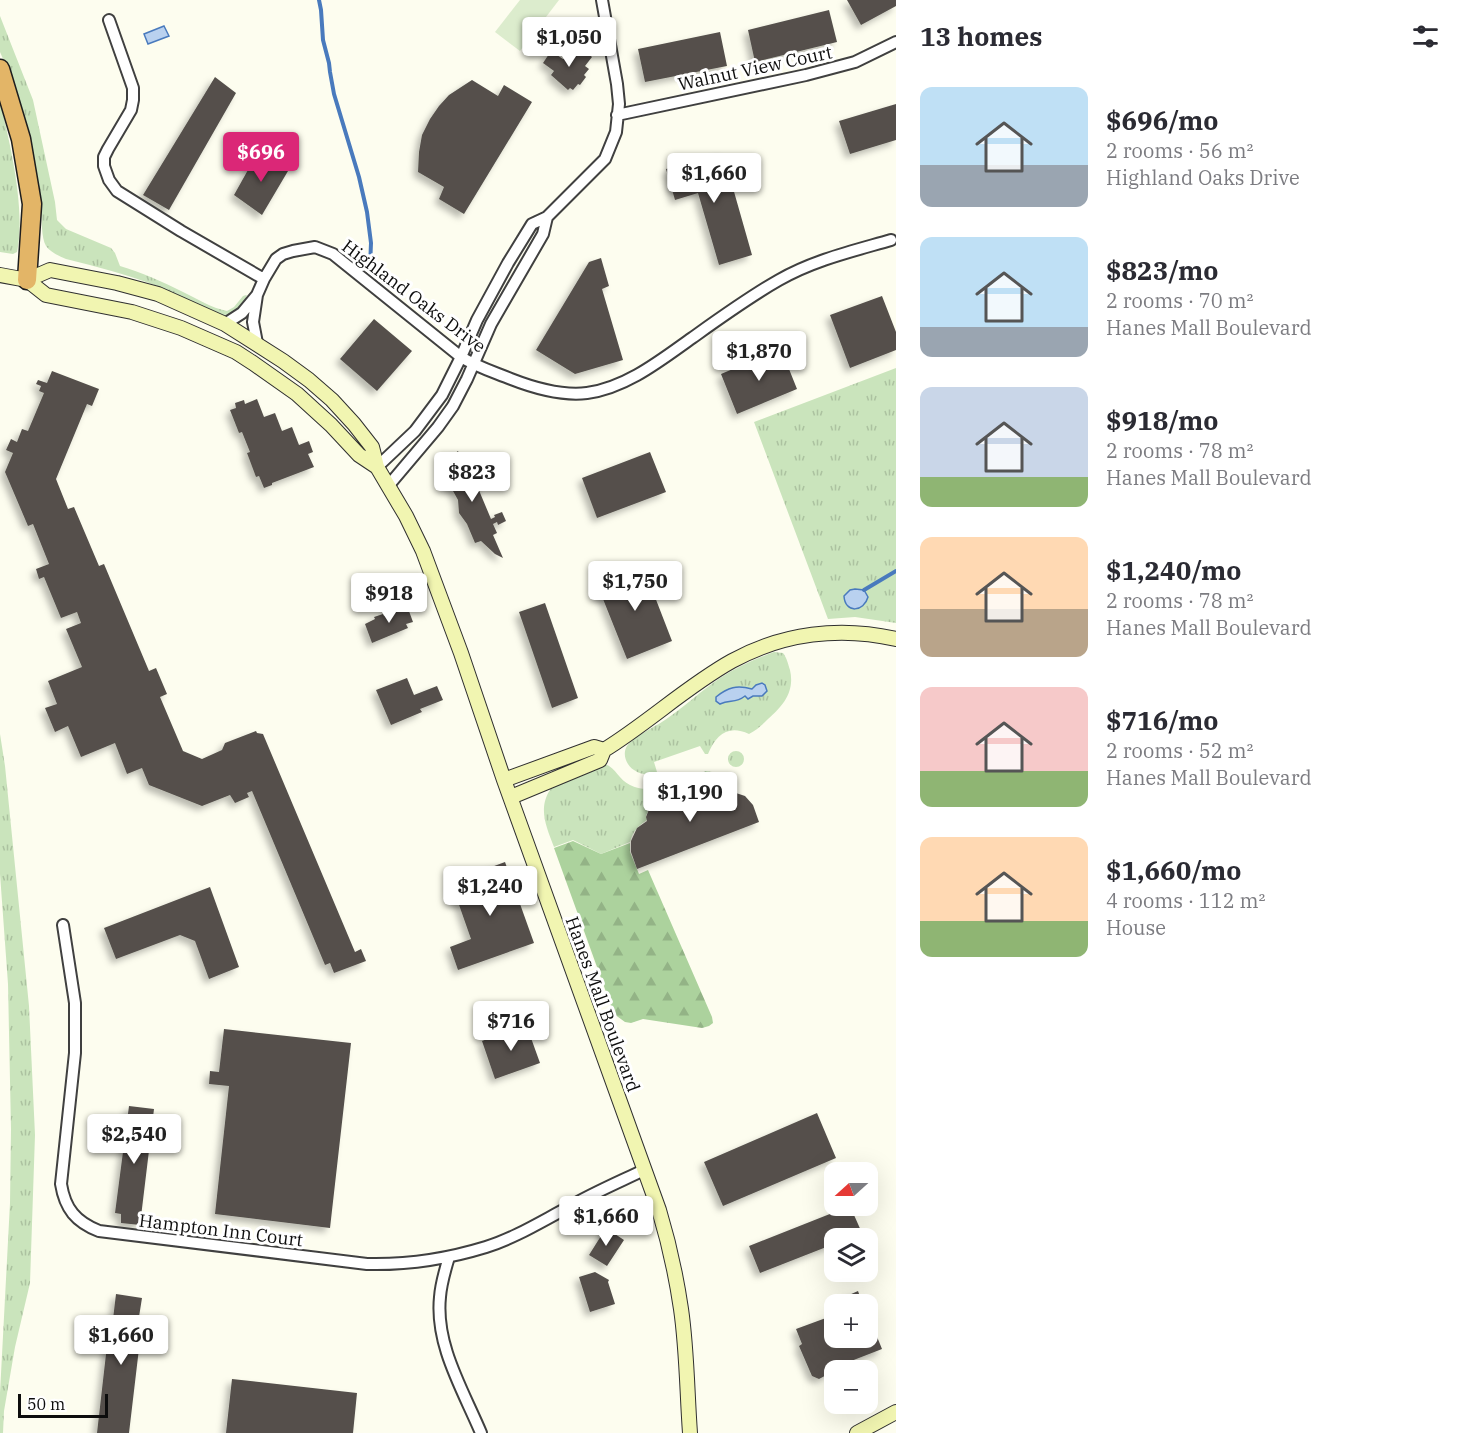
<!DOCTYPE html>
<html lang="en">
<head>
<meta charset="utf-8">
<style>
	body { margin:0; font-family:"IBM Plex Serif",serif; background:#f2f2f3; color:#2b2b33; height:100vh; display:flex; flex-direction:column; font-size:22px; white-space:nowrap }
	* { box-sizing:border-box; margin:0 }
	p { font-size:20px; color:#7c7c81 }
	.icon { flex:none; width:33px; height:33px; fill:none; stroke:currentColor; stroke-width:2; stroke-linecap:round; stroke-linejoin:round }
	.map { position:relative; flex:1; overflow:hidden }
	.sheet { display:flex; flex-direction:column; background:#fff; width:570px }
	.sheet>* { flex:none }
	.needle { width:39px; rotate:249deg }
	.buttons { position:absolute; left:824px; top:1162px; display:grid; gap:12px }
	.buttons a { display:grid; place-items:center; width:54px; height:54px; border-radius:12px; background:#fff; box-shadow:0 6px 24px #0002; font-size:30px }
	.scale { position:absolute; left:18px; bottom:15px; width:90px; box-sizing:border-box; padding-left:6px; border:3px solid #0d0d0d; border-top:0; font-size:16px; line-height:21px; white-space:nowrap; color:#0d0d0d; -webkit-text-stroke:4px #fff; paint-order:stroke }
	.price { position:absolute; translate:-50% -51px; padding:0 14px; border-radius:6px; background:#fff; color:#222; font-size:20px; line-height:39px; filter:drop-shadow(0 2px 3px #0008) }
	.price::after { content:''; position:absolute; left:50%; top:36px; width:18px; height:14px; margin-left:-9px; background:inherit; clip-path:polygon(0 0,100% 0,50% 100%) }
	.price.on { background:#db2777; color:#fff }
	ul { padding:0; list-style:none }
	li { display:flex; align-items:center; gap:18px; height:150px; padding:0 24px }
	li span { display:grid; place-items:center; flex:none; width:168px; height:120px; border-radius:12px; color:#555 }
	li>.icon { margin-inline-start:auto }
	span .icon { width:72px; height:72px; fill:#fffc; stroke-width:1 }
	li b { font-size:26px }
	h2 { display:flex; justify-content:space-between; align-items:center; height:72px; padding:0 24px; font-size:26px }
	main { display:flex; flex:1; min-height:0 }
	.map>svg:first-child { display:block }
	.grass { fill:url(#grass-tufts) }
	.forest { fill:url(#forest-firs) }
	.pitch { fill:#dceccd }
	.water { fill:#b9d1ef; stroke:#497abd; stroke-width:1.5 }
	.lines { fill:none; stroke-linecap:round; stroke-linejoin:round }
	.stream { stroke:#497abd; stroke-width:4 }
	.building { fill:#54504b; filter:url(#shadow) }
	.street-casing { stroke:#404040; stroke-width:14 }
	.secondary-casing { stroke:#2f2f2f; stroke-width:16 }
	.highway-casing { stroke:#1e1e1e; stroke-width:21 }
	.street { stroke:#fff; stroke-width:10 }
	.secondary { stroke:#f1f5b1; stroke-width:14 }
	.highway { stroke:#e3b567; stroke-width:18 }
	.labels { text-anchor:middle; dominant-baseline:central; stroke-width:6; stroke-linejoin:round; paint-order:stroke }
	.street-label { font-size:18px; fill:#0d0d0d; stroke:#fff }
</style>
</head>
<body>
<main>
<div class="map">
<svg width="896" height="1433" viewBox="0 0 896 1433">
	<defs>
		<pattern id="grass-tufts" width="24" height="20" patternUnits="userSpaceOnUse" patternTransform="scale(1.5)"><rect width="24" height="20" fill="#cae4bc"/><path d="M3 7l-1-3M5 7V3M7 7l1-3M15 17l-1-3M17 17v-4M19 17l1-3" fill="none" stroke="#acc2a0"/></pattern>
		<pattern id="forest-firs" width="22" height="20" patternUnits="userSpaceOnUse" patternTransform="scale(1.5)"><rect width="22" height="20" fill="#acd29d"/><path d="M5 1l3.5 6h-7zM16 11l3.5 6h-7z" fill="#93b386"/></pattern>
		<filter id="shadow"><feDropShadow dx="-4.5" dy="4.5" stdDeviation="3" flood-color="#0004"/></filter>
	</defs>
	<rect width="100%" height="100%" fill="#fdfdef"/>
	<path class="grass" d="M0,16L33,100L55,202L57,220L66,229L111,248L115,253L120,266C141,272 163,282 183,292C198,299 211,308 227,311L234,307L243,296L247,295C242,306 237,315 224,315C210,315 175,293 160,287C129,275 98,267 66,259C59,256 50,252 46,246C41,238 42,219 41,209C33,161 20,115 7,68L0,52Z
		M0,101C10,144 26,209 17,252L13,254L0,252Z
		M896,368V623L855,617L828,619L754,422Z
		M774,652L783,653C787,658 788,664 790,670C795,692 783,706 768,719C762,725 757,730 749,734C728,724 716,735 708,754H705L700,746L654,762L657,772L656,773C648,775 641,775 634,770C626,765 622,754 627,746C634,736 655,727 665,720C684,707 701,691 720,678C737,667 755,659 774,652Z
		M0,734L5,766L29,1006L35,1135L30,1283L15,1347L4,1411L3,1433H0V1393L10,1203L11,1129L8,984L0,874Z
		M728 759a8 8 0 1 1 16 0a8 8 0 1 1-16 0Z
		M605,764C616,768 619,780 630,785C652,797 684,779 706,771L712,772L717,780L650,806L646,816L647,820C638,826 633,831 630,842L601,854L573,840L554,847C546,826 537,807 552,787L601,765Z"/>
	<path class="forest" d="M573,841L601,854L630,843V852L639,874L648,870L712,1017L713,1023L709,1026L702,1028L643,1019L631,1023L625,1022L614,1014L554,848Z"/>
	<path class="pitch" d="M520,0H559L520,51L495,32Z"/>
	<path class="water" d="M164,26L169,36L148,44L144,34Z
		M568,29L572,32L578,29L580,35L576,41L572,42L567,48L559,47V43L562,38L567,37L566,32Z
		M855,589L864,590L868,597C864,612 845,614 844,596L850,590Z
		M762,683L765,685L767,691L762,696H753L748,699L745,696C735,704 730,699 720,704L716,701V697C728,687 737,685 752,689L756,685Z
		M147,1324C157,1325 164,1324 159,1337H156L153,1332L148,1335L144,1334L143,1328Z"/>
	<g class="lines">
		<path class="stream" d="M319,0L321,10L323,40L329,63L330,72L334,94L359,177L367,212L371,243L370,267
			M864,590L896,571"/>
	</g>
	<path class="building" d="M847,0H896V6L861,25Z
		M829,10L837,42L755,62L748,30Z
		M720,32L727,66L645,82L638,49Z
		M580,47L592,57L585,66L589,69L584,75L586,77L580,85L578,84L573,90L570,88L568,90L551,75L554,71L543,63L551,51L563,59L573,57Z
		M215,77L236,93L169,210L143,195Z
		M472,80L498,96L504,85L532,102L464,214L439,199L444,187L418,172L419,152L422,135L430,119L439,106L449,95Z
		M896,104V140L850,154L839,121Z
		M258,152L288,171L262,215L234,195Z
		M723,153L752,255L719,265L698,193L675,200L666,169Z
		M601,258L609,286L602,289L623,360L575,374L536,350L589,262Z
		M882,296L896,332V350L850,368L830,315Z
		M374,319L412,351L377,391L340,359Z
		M781,349L797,389L737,414L721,374Z
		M52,371L99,389L92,406L87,404L56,479L68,509L74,507L99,566L104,564L149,671L156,668L167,694L160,697L183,751L202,759L222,750L225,743L256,731L257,733L263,734L355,952L361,949L366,961L334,973L330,963L325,965L252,791L247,793L249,797L235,803L230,795L202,806L149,785L142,768L127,774L115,743L81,757L68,726L55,732L45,708L57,704L48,681L82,667L66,629L81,623L77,612L61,618L44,577L39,579L36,569L49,564L33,524L28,526L5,472L13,453L6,450L11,439L17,442L22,429L28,431L44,393L39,391L41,386L36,384L38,380L47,383Z
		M257,399L264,417L275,413L282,431L292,427L299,445L309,441L313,452L308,454L314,467L272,483V485L264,488L259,476L256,477L247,453L250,452L242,432L239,433L230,410L236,408L235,403L244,400L245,404Z
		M458,451L461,459L465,457L491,519L495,517L494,515L502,512L506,521L498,525L497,522L493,524L497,533L493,535L503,558L495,554L481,541L475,543L467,524L459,513L458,500L453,491L447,482L443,467L448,465L450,457Z
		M650,452L666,492L597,518L582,478Z
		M643,566L672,641L627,659L597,584Z
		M406,603L413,622L406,624L408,628L372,643L365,624L375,619L374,617L383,614L384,616L400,610L399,605Z
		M545,603L578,698L552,708L519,612Z
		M407,678L414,695L437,686L443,700L420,709L422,712L391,725L376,690Z
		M707,784H713L723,793L733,792L745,796L753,805L759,822L637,869L631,852V841L637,828L647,821L646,817L650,807Z
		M505,862L534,943L458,970L450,947L471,939L451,882Z
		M210,887L239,967L209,979L195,941L180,935L116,959L104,928Z
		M526,1024L540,1063L495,1079L482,1041Z
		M224,1029L351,1043L330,1228L215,1214L229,1086L209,1084L210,1071L219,1072Z
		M129,1106L154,1109L140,1225L121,1223V1214L115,1213Z
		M817,1113L836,1158L723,1206L704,1162Z
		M850,1206L862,1233L847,1239H834V1244L760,1273L749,1246Z
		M606,1228L624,1240L607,1266L589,1255Z
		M595,1272L609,1280L608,1282L615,1304L590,1312L579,1277Z
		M858,1291L863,1305H853L849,1295Z
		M116,1294L142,1298L138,1323H142L129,1433H97L110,1319H113Z
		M867,1312L882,1349L846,1363L848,1366L834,1371L819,1379L812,1376L799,1346L802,1344L796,1329L834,1315V1338H867Z
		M232,1379L357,1393L353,1433H226Z"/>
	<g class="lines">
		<defs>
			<path id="street" d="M109,20L133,88V100L131,110L108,149L104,157V166L109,180L117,191L181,231L264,279
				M617,115L806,75L855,62L896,42
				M225,324L242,313L257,295
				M257,343L253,322L257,295L264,279L276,259L283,254L293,251L315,247L333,254L461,357C477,367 494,372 511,379C534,388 562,396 587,393C626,388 661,360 692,338C720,318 749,297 779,280C814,260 853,251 891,240
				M377,467L415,431L442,395L461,357L477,320L508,263L532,224L547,217L605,159L616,132L619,104L617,84L602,0
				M389,485L438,427L453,406L467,379L491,324L543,234L547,217
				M63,925L75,1003V1053L61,1184C65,1209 76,1222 99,1231L367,1264C407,1265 447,1259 486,1247C515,1238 542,1221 569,1207C593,1193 619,1182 644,1170
				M449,1257C445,1270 441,1283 440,1297C435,1345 463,1390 481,1433"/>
			<path id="secondary" d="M0,275L27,280L46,295L132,312L181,328L236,352L253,363L297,394L331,425L359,455L377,467
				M27,280L50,270L117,283L158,294L225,324L283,361L309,380L332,400L354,424L372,447L377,467L406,516L423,551L461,653L504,780L659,1210C669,1243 676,1275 681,1309C687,1350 687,1392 690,1433
				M504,780L594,747L604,750
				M511,797L600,760L604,750C648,723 687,686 732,661C783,633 840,626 896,639
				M857,1433L896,1412"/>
			<path id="highway" d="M0,69L21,139L32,204L27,280"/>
		</defs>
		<use href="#street" class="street-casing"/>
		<use href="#secondary" class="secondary-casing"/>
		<use href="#highway" class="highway-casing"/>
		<use href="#street" class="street"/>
		<use href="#secondary" class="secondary"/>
		<use href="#highway" class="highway"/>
	</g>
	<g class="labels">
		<g class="street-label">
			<text transform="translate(755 68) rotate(-12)">Walnut View Court</text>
			<text transform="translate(414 296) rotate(37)">Highland Oaks Drive</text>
			<text transform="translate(603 1004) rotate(70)">Hanes Mall Boulevard</text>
			<text transform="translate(221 1230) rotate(7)">Hampton Inn Court</text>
		</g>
	</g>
</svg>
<div class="buttons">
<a><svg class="needle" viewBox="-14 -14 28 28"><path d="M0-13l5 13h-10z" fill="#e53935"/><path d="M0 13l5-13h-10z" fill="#7c7c81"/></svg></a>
<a><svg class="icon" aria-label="layers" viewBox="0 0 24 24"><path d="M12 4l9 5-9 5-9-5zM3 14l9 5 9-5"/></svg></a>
<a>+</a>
<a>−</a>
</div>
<div class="scale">50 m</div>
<b class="price" style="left:569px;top:68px">$1,050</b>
<b class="price on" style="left:261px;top:183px">$696</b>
<b class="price" style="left:714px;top:204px">$1,660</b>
<b class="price" style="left:759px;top:382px">$1,870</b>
<b class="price" style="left:472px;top:503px">$823</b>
<b class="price" style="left:635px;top:612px">$1,750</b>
<b class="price" style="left:389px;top:624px">$918</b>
<b class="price" style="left:690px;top:823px">$1,190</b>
<b class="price" style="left:490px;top:917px">$1,240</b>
<b class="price" style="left:511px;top:1052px">$716</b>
<b class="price" style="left:134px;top:1165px">$2,540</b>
<b class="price" style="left:606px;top:1247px">$1,660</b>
<b class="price" style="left:121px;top:1366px">$1,660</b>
</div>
<section class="sheet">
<h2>13 homes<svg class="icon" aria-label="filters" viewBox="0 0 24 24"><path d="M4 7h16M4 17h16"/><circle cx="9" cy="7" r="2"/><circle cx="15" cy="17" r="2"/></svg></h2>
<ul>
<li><span style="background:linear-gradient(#bfe0f5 65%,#9aa5b1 0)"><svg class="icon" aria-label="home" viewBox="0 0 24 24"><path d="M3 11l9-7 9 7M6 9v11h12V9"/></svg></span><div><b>$696/mo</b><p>2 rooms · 56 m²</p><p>Highland Oaks Drive</p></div></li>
<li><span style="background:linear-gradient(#bfe0f5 75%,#9aa5b1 0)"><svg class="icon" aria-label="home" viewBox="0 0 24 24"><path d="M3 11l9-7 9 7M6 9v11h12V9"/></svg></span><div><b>$823/mo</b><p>2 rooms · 70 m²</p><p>Hanes Mall Boulevard</p></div></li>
<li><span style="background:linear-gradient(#c9d6e8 75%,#8fb573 0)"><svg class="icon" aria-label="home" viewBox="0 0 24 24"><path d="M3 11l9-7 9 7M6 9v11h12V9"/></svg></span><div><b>$918/mo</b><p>2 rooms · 78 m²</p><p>Hanes Mall Boulevard</p></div></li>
<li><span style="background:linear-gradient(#ffd9b3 60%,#b9a48a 0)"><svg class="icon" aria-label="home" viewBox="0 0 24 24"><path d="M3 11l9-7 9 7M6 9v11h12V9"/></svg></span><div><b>$1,240/mo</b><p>2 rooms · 78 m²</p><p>Hanes Mall Boulevard</p></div></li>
<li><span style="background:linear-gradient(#f6c9c9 70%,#8fb573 0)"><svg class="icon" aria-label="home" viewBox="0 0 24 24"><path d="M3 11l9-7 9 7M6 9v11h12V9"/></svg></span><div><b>$716/mo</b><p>2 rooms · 52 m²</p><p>Hanes Mall Boulevard</p></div></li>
<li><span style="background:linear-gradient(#ffd9b3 70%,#8fb573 0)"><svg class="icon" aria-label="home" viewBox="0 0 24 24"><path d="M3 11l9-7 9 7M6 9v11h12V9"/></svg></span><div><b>$1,660/mo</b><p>4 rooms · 112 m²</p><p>House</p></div></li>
</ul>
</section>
</main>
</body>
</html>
